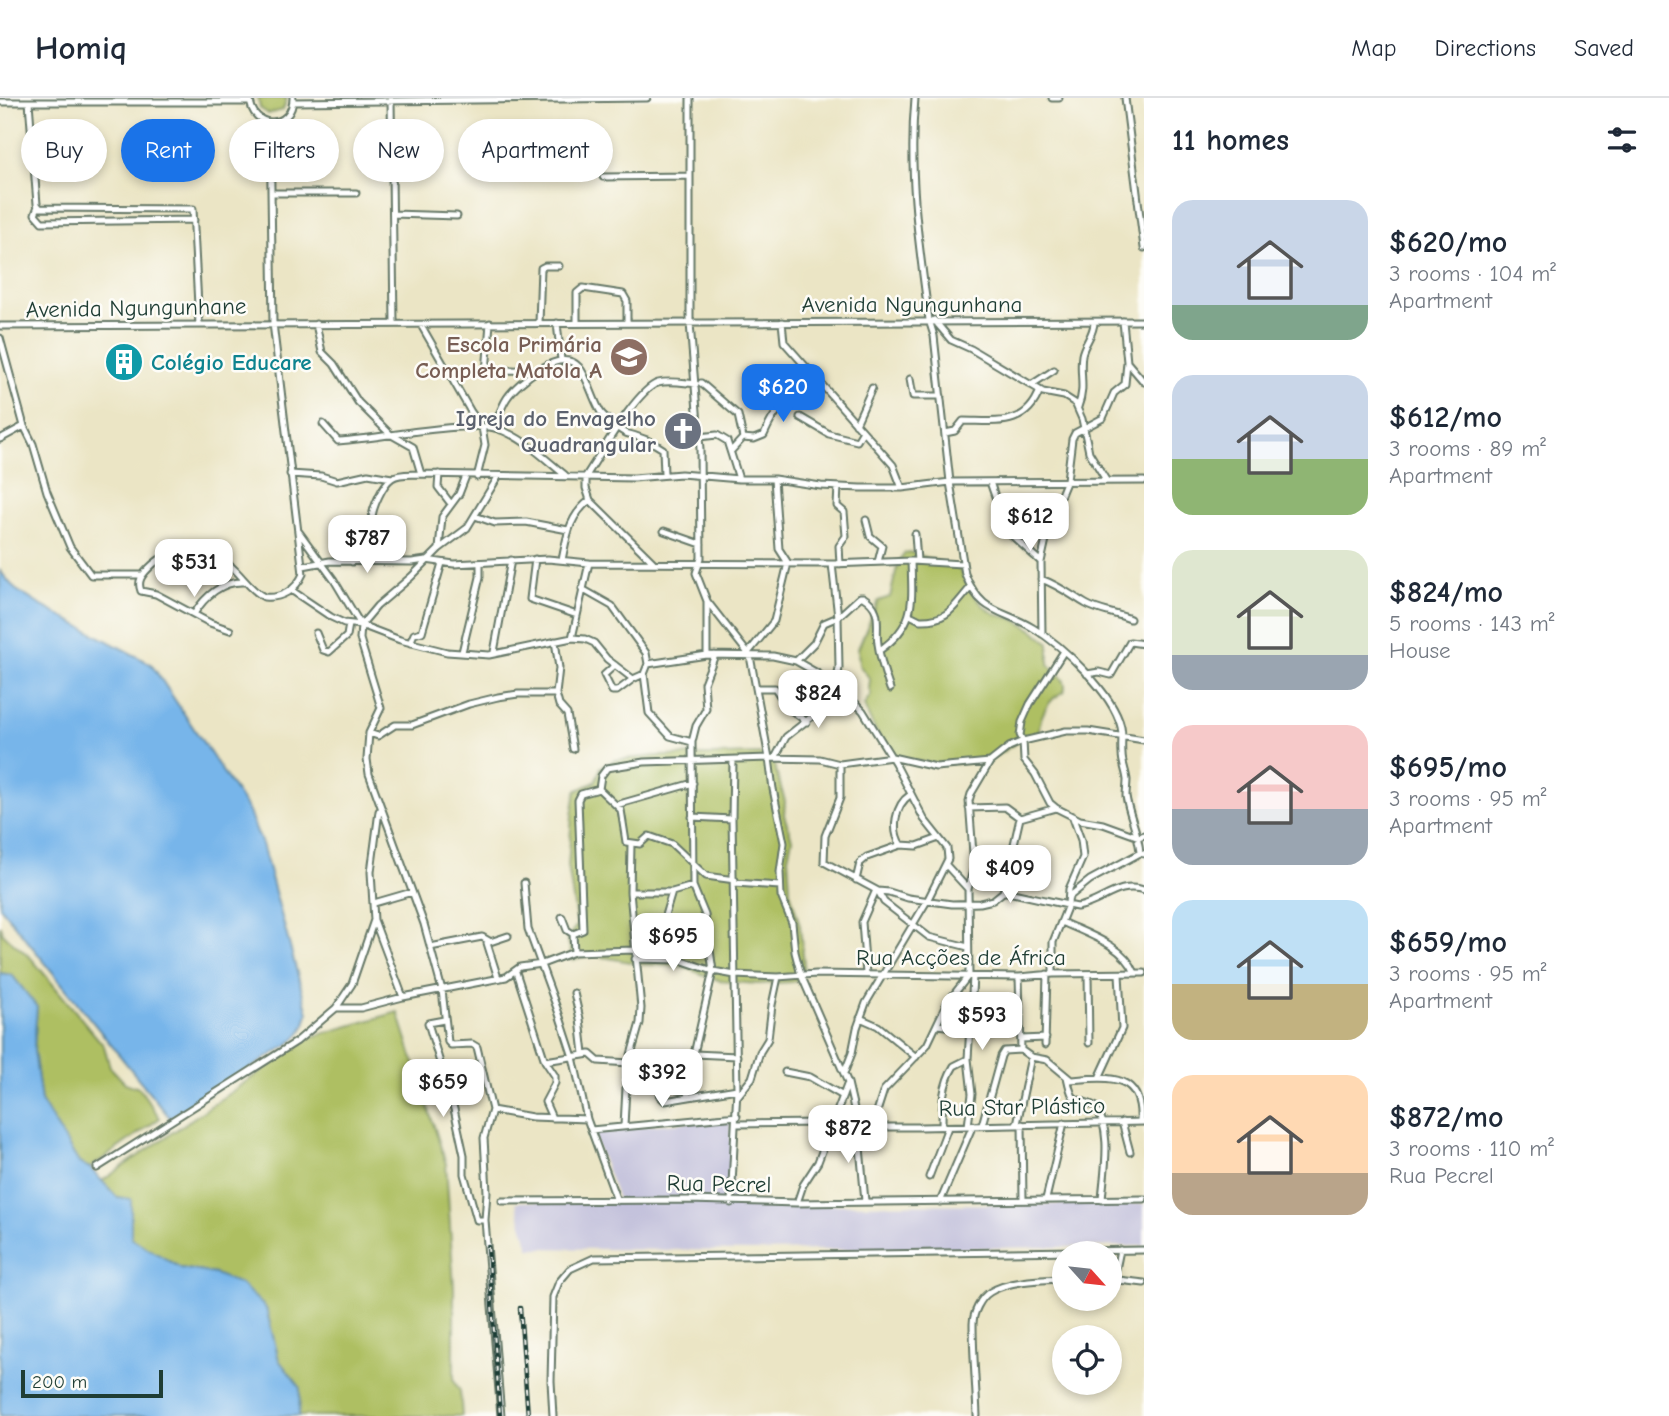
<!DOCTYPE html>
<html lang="en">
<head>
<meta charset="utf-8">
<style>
	body { margin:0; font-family:"Comic Neue",sans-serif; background:#f6f6f7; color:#1f2937; height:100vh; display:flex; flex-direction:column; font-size:26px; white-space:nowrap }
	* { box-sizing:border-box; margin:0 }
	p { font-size:23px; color:#747a83 }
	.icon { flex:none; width:38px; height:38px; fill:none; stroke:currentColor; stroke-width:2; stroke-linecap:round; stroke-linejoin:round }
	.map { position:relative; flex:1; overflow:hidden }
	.drawer { display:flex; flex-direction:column; background:#fff; width:525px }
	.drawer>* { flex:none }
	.hud { position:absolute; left:21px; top:21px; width:665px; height:63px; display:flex; gap:14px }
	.needle { width:46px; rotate:117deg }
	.tools { position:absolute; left:1052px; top:1143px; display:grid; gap:14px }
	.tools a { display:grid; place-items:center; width:70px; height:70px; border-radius:50%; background:#fff; box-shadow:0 4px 10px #0003; font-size:35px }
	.scale { position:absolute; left:21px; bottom:18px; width:142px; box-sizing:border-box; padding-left:7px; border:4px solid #1f3d34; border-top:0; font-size:19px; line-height:24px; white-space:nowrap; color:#1f3d34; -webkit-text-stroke:5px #fdfcf7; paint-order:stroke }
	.price { position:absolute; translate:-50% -60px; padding:0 16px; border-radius:14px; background:#fff; color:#222; font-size:23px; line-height:46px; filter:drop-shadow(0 2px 4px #0008) }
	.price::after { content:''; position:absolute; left:50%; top:42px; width:21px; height:16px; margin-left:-10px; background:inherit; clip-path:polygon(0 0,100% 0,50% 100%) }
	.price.selected { background:#1a73e8; color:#fff }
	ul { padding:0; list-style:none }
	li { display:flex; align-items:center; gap:21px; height:175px; padding:0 28px }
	li span { display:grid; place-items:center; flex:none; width:196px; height:140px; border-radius:21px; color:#555 }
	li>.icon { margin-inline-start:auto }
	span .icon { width:84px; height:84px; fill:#fffc; stroke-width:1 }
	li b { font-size:30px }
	h2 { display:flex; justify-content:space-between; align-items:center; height:84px; padding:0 28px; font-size:30px }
	.tag { padding:0 24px; border-radius:32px; background:#fff; box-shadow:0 4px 10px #0003; font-size:24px; line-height:63px }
	.tag.selected { background:#1a73e8; color:#fff }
	header { display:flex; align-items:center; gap:42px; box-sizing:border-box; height:98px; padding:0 35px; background:#fff; border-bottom:2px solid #e0e1e3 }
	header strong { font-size:33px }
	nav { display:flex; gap:38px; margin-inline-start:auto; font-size:24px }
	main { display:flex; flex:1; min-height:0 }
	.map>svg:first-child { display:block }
	.industrial { fill:#c3c1db }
	.green { fill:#aebf62; stroke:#667e4b; stroke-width:2 }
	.water { fill:#77b5ea; stroke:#4b798f; stroke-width:2 }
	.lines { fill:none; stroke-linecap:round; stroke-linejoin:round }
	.minor-casing { stroke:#667867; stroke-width:9 }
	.minor { stroke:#fff; stroke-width:5 }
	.rail-casing { stroke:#1f3d34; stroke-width:4.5 }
	.rail { stroke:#fdfcf7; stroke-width:2; stroke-dasharray:5; stroke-linecap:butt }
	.labels { text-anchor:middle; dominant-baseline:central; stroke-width:5; stroke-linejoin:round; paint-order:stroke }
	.street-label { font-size:23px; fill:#1f3d34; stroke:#fdfcf7 }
	.education-label { font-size:23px; font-weight:bold; fill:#785e54; stroke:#fdfcf7; text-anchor:end }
	.culture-label { font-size:23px; font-weight:bold; fill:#0d838f; stroke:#fdfcf7; text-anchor:start }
	.worship-label { font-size:23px; font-weight:bold; fill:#5b616d; stroke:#fdfcf7; text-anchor:end }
</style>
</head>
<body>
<header>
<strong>Homiq</strong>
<nav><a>Map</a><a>Directions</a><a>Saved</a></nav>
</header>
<main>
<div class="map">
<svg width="1144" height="1318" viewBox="0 0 1144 1318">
	<rect width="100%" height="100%" fill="#fdfcf7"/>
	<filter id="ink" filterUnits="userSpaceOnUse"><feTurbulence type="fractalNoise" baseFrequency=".0143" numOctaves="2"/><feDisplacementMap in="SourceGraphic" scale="14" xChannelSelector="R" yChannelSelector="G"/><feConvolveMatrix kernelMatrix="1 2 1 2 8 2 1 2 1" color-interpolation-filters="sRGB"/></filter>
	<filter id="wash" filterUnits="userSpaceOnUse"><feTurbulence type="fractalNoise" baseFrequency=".00686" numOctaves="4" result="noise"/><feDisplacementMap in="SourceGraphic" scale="28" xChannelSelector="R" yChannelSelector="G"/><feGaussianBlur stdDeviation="1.57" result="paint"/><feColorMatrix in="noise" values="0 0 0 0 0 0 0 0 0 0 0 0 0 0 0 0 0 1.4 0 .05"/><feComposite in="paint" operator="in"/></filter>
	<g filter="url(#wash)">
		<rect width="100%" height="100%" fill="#ebe5c5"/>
		<path class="industrial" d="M730,1020L734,1107L1144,1106V1148L750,1153L529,1150L516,1104L618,1101L592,1033Z"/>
		<path class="green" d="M258,0H287L283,12L268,16L260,10Z
			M910,454L960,471C966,488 978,506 994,515C999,518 1006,519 1011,520C1024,526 1039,535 1049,545V566C1054,576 1069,579 1064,594C1049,599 1038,620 1039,636C1020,638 1008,653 991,660C973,668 905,668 890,654C881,645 868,619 864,607L871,596L869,591L870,581L859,567L858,551L878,503L890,499L898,465L905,455Z
			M764,656L773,663L785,703L784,717L792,741L788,759L790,793L800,828L804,867L801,880L792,884L758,886L721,883L683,869L641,866L592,857L573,862L567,840L577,827L568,768L572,717L576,693L595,684L601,669L615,662L657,658Z
			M0,827L3,836L31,860L104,948L110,969L125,985L139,990L160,1020L90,1070L79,1065L41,1003L34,952L37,909L12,877L0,875Z
			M398,914L446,1066L454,1190V1283L460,1293L462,1318H299L300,1289L279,1262L266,1210L215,1176L181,1170L130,1140L131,1101L117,1099L102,1083L311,939Z"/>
		<path class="water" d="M0,473L15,491L40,507L151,566L248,712L262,746L308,915C305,931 299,939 286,948L170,1020L0,809Z
			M0,875L12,877L37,909L34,952L41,1003L79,1065L90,1070L117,1099L131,1101V1140L181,1170L215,1176L241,1186L266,1210L279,1262L300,1289L299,1318H0Z"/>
	</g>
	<g filter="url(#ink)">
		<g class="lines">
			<defs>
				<path id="minor" d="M250,0C251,32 293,32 293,0
					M690,0V225L700,351L701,460L696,475L707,503L750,558L769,660L773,691L784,745L780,774L781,798L792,825L795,854L801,877L848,985L858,1028L865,1103
					M915,0C908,75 919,148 929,222L934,238L950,384L965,476C981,517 1002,511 1033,530C1062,547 1113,595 1121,629C1123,638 1121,646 1122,656C1122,665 1126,673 1127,682C1127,687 1126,693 1126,698C1129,718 1139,735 1140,755
					M1052,0H1059
					M1125,0L1144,150
					M391,2L394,225
					M0,4H250
					M29,4L37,106L40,110L193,111L199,227
					M294,4L647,0
					M603,79L689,78
					M271,95H356
					M38,108L35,116L42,124L194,122
					M393,116L457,118
					M934,222L951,242L971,251L1043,294L1064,298L1075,305L1082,321L1089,354L1106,382
					M1123,223L1127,264L1144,284
					M577,224V195L583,190L623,196L627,203V223
					M782,224L784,244L893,367L902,390
					M490,225L486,274L512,272L534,273
					M539,225L541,170L545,168H559
					M557,225L561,262
					M316,226L322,254L334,266L358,304L390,336L413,349L421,376
					M421,227L471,314L482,329L485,347L477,379
					M0,228L1144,223
					M0,240L24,328L33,346L47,394L70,449L91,477H141
					M910,281L913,298H941
					M701,285L738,317L743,340
					M1031,287L1054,272
					M1078,309C1086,289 1079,276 1082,257C1084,245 1094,237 1094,224
					M800,319L829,336L857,343L863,333
					M323,326L338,343C379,340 419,331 461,329C473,329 487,327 498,331C523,339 545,361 565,377
					M856,326L872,290
					M494,330C498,320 501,309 507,300C518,284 561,248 579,269C588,279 596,311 603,317C609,323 620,334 629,336C643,340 651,343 663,351L664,376
					M945,335L955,333L963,323C996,323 1026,330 1040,292
					M699,339L717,337L727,343L739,381
					M0,341L24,328
					M731,353L743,340L754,341L764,337C781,298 789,307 821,285
					M290,376L321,378L337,383L368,376L392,380
					M439,376L438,389L451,406
					M498,379L467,430L439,451L411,479L377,508L361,527L360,541L381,610L369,635L367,661L369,676L424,826L442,892L448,944L451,947L472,946L477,949L492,1012L484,1040L487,1094L485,1122L501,1318
					M990,384L1007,433L1041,464
					M838,389L837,408L844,414L846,438L839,448L840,466
					M475,418L495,425L526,424L568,432
					M372,421L380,439
					M866,422L870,438L882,448L878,464
					M664,433L701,446
					M299,434L334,482L361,527
					M915,436L917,463
					M439,451L442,419L459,396L466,378
					M535,461L530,501L577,517
					M562,462C567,438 569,418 590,402
					M352,464C353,437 359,440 372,421C372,410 383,386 392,380C399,375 413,377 421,376L634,380L681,376L739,381H774L821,388L860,390H902L950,384L1144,383
					M653,464L590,402L586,390V378C600,357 637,291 658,285C670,282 684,285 696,286
					M303,468L330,463L412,464L426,462L454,466L548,461L589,465L832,466L911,463L962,466
					M1041,481C1058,487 1071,497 1086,506C1098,513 1115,515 1130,521
					M582,491L612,508L646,555L648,566L644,576L649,615L670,638L692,644
					M291,492L331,519L344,525L361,527L400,542L447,554L489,557L572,540L585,541L594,545L607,561L633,581L644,576
					M194,516C205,498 222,483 244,484
					M910,517L920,522C949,523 954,508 971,489
					M230,532L210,525L156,496L141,493C137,483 142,477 149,470C173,445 212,448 236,473C246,483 251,492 264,499C281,501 296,492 303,476L273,225L270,24
					M316,535L323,552L329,554L347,538L349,526
					M1042,536L1041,464L1050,423L1067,382L1072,341L1075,335L1103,320L1114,295L1125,286L1127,264
					M572,540L589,465
					M555,543L559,570L556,596L559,607L567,616L573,651
					M410,545L414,536L422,534L442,465
					M880,552C917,526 912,503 911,463
					M1064,553L1030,606L1022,624L1020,637L1023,643L1024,662L1035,676L1050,705L1056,710L1080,722L1103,726L1139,739L1144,737
					M462,554L480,479V465
					M494,554L511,462
					M748,555L774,523L788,465L779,451L774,381
					M707,557V504
					M796,563L814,545L824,525L838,519L860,499H863C884,512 875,527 878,546C880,561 885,577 890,591
					M648,566L707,557L773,558L796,563L817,575L846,595L863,613L895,665L924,721L947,750L948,761L927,803L866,905L857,930L852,955L845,973
					M615,567L604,577L612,593H617L633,581
					M1087,576L1099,574L1111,577L1130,544L1144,546
					M757,590H775L787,609L807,624
					M369,635L378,638L395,627H412L469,606L498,599L518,596H556
					M775,660L786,639L819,613L836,588L839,570L838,519L832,466
					M840,666V700L825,738L824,764L878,793L889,794L908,800L952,806L980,805L993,802L1003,794H1008L1077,809C1102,805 1118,783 1144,792
					M599,691L621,712L626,744L640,746L649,738L672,746L706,778L735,782
					M616,707L693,685
					M969,710L1005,709L1020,720
					M692,719L732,721
					M901,747C891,732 895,707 910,697
					M856,782L860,765L867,759L901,747L917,748L939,740
					M524,785L528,831L558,913L573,959L587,1021L617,1103
					M735,785L780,788
					M968,791L974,769L969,703L971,696L990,664L1009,649L1023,643L1066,633H1088L1144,642
					M878,793L884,804L929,839L968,849
					M630,794H672L693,788
					M1003,794L1020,720L1056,710
					M1069,799L1090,782L1140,755L1144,756
					M374,805L412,794
					M562,819L567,832L573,836
					M374,822L403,899
					M665,823L684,828L707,829
					M1062,824C1087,836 1124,847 1135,875
					M430,849L482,839L489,843
					M574,854L573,836L583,832L578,702L581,696L599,691L601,678L607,670L644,664L769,660L820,661L840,666L892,659L936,669L990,664
					M635,861L680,862L713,873L735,877L778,879L816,876L1019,879L1053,876L1144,875
					M652,861L672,794
					M516,874L545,963L555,978V985L545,1004L552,1020
					M866,876L862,824L876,792
					M1053,876V844L1068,807L1069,791L1083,759L1081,742L1073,720
					M1088,877L1089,945
					M1019,879L1021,952
					M498,880L487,845L508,838
					M574,895L580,921L584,956
					M336,910H361L403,899L506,879L520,869L542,866L574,854L634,852
					M860,920L878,928L916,959
					M444,922L428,925L454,1011L464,1057V1076L477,1122H485
					M937,927L970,931
					M1021,941L1046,940
					M1045,947L1047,876
					M694,956L737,958
					M545,963L590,956L598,963L629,965
					M627,971L661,977L663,982L660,998L665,1003L737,991
					M785,974L810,979L843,998
					M1067,979C1073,1007 1073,998 1095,1008C1113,1033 1104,1073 1102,1102
					M1099,980L1122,930L1119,876
					M687,999L694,956L713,873L705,817L693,788L692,644L696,628L706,611L704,585L715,557
					M737,999L752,980L760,954L768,941L772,907L778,879
					M492,1012L532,1019L587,1021
					M1122,1024L1130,1054
					M737,1026L823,1025L872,1029H921L1144,1024
					M1017,1026L1031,959
					M1022,1026L1023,1102
					M982,1027L1001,958L1004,953L1021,952L1031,959L1047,962L1071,982C1108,979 1143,974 1140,1024
					M624,1028L627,971L640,925L641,910L630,794L631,746
					M968,1028L972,996L968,961L973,879
					M872,1029L884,992L927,947L947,905L969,877L968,791L946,767
					M942,1029C942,1007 942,987 954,968L968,961
					M591,1032L737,1018
					M97,1070L296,944L336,910L352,886L374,822L371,774L379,713
					M929,1079L948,1029
					M1046,1101L1064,1025
					M502,1103L689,1102L797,1105L1144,1101
					M940,1104L973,1027
					M731,1105L737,991L732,721L733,662
					M797,1105L803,1087L818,1064L847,987
					M1110,1181L1144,1185
					M1114,1181L1120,1152
					M553,1318L551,1283L553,1199L559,1184L570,1171L594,1160L1144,1152
					M977,1318C976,1288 973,1257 973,1226C973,1216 980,1200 990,1194C1010,1182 1041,1182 1064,1181"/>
			</defs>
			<use href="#minor" class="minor-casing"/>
			<use href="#minor" class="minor"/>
			<defs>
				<path id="rail" d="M488,1149L500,1318
					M520,1210L528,1318"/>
			</defs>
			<use href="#rail" class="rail-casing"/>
			<use href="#rail" class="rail"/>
		</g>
	</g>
	<defs>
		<symbol id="school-disc" viewBox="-11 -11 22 22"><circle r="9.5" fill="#8d6e63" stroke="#fdfcf7"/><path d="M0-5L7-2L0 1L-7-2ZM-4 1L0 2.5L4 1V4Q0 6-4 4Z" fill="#fff"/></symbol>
		<symbol id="building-disc" viewBox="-11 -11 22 22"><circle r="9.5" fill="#0f9aa8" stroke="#fdfcf7"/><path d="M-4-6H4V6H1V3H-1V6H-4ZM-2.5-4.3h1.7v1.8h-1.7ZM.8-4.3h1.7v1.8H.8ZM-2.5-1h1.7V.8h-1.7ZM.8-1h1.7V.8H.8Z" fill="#fff"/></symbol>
		<symbol id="church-disc" viewBox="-11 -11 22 22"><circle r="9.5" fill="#6b7280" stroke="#fdfcf7"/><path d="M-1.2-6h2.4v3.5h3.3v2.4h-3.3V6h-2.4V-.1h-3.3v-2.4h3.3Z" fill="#fff"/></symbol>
	</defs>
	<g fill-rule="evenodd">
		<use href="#school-disc" x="607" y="237" width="44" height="44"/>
		<use href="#building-disc" x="102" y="242" width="44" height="44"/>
		<use href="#church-disc" x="661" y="311" width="44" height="44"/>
	</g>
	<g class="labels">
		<g class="street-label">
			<text x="912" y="206">Avenida Ngungunhana</text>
			<text transform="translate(136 210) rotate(-1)">Avenida Ngungunhane</text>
			<text x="961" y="859">Rua Acções de África</text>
			<text transform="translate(1022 1009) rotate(-1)">Rua Star Plástico</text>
			<text transform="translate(719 1086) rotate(1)">Rua Pecrel</text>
		</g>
		<g class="education-label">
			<text x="602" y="246">Escola Primária<tspan x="602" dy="26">Completa Matola A</tspan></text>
		</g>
		<g class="culture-label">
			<text x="151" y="264">Colégio Educare</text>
		</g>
		<g class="worship-label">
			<text x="656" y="320">Igreja do Envagelho<tspan x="656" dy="26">Quadrangular</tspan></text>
		</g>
	</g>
</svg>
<div class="tools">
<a><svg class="needle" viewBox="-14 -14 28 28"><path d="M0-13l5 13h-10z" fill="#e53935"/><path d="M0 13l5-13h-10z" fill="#747a83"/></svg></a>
<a><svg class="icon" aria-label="locate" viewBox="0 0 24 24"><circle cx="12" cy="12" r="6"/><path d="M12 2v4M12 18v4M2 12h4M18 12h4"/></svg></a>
</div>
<div class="scale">200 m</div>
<b class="price selected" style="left:783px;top:326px">$620</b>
<b class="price" style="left:1030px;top:455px">$612</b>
<b class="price" style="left:367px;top:477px">$787</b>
<b class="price" style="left:194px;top:501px">$531</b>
<b class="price" style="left:818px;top:632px">$824</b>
<b class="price" style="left:1010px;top:807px">$409</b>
<b class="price" style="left:673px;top:875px">$695</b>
<b class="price" style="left:982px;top:954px">$593</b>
<b class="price" style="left:662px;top:1011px">$392</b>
<b class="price" style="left:443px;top:1021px">$659</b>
<b class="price" style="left:848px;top:1067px">$872</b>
<div class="hud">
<a class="tag">Buy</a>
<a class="tag selected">Rent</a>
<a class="tag">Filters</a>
<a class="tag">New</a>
<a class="tag">Apartment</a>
</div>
</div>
<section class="drawer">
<h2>11 homes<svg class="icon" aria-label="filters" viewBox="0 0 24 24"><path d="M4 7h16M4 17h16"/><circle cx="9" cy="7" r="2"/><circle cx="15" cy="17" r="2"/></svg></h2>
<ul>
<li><span style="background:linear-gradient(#c9d6e8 75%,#7fa58c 0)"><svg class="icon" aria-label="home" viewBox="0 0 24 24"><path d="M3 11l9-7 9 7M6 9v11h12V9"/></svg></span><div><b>$620/mo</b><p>3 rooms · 104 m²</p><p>Apartment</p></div></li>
<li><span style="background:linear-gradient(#c9d6e8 60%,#8fb573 0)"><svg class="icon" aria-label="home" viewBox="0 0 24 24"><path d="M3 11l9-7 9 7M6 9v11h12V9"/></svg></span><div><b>$612/mo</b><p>3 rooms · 89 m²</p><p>Apartment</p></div></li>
<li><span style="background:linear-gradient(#dfe7d0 75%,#9aa5b1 0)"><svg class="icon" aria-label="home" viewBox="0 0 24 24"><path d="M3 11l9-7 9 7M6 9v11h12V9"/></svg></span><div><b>$824/mo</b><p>5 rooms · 143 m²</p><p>House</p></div></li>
<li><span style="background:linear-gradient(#f6c9c9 60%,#9aa5b1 0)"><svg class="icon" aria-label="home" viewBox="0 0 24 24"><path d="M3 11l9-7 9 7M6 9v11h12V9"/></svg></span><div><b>$695/mo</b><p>3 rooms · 95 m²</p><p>Apartment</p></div></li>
<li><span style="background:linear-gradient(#bfe0f5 60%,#c2b280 0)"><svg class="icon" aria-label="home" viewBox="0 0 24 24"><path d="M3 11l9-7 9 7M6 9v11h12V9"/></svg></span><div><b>$659/mo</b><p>3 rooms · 95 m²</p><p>Apartment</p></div></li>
<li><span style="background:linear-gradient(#ffd9b3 70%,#b9a48a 0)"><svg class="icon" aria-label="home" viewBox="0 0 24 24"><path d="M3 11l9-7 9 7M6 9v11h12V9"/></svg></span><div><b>$872/mo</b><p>3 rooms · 110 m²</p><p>Rua Pecrel</p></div></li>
</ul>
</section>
</main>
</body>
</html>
